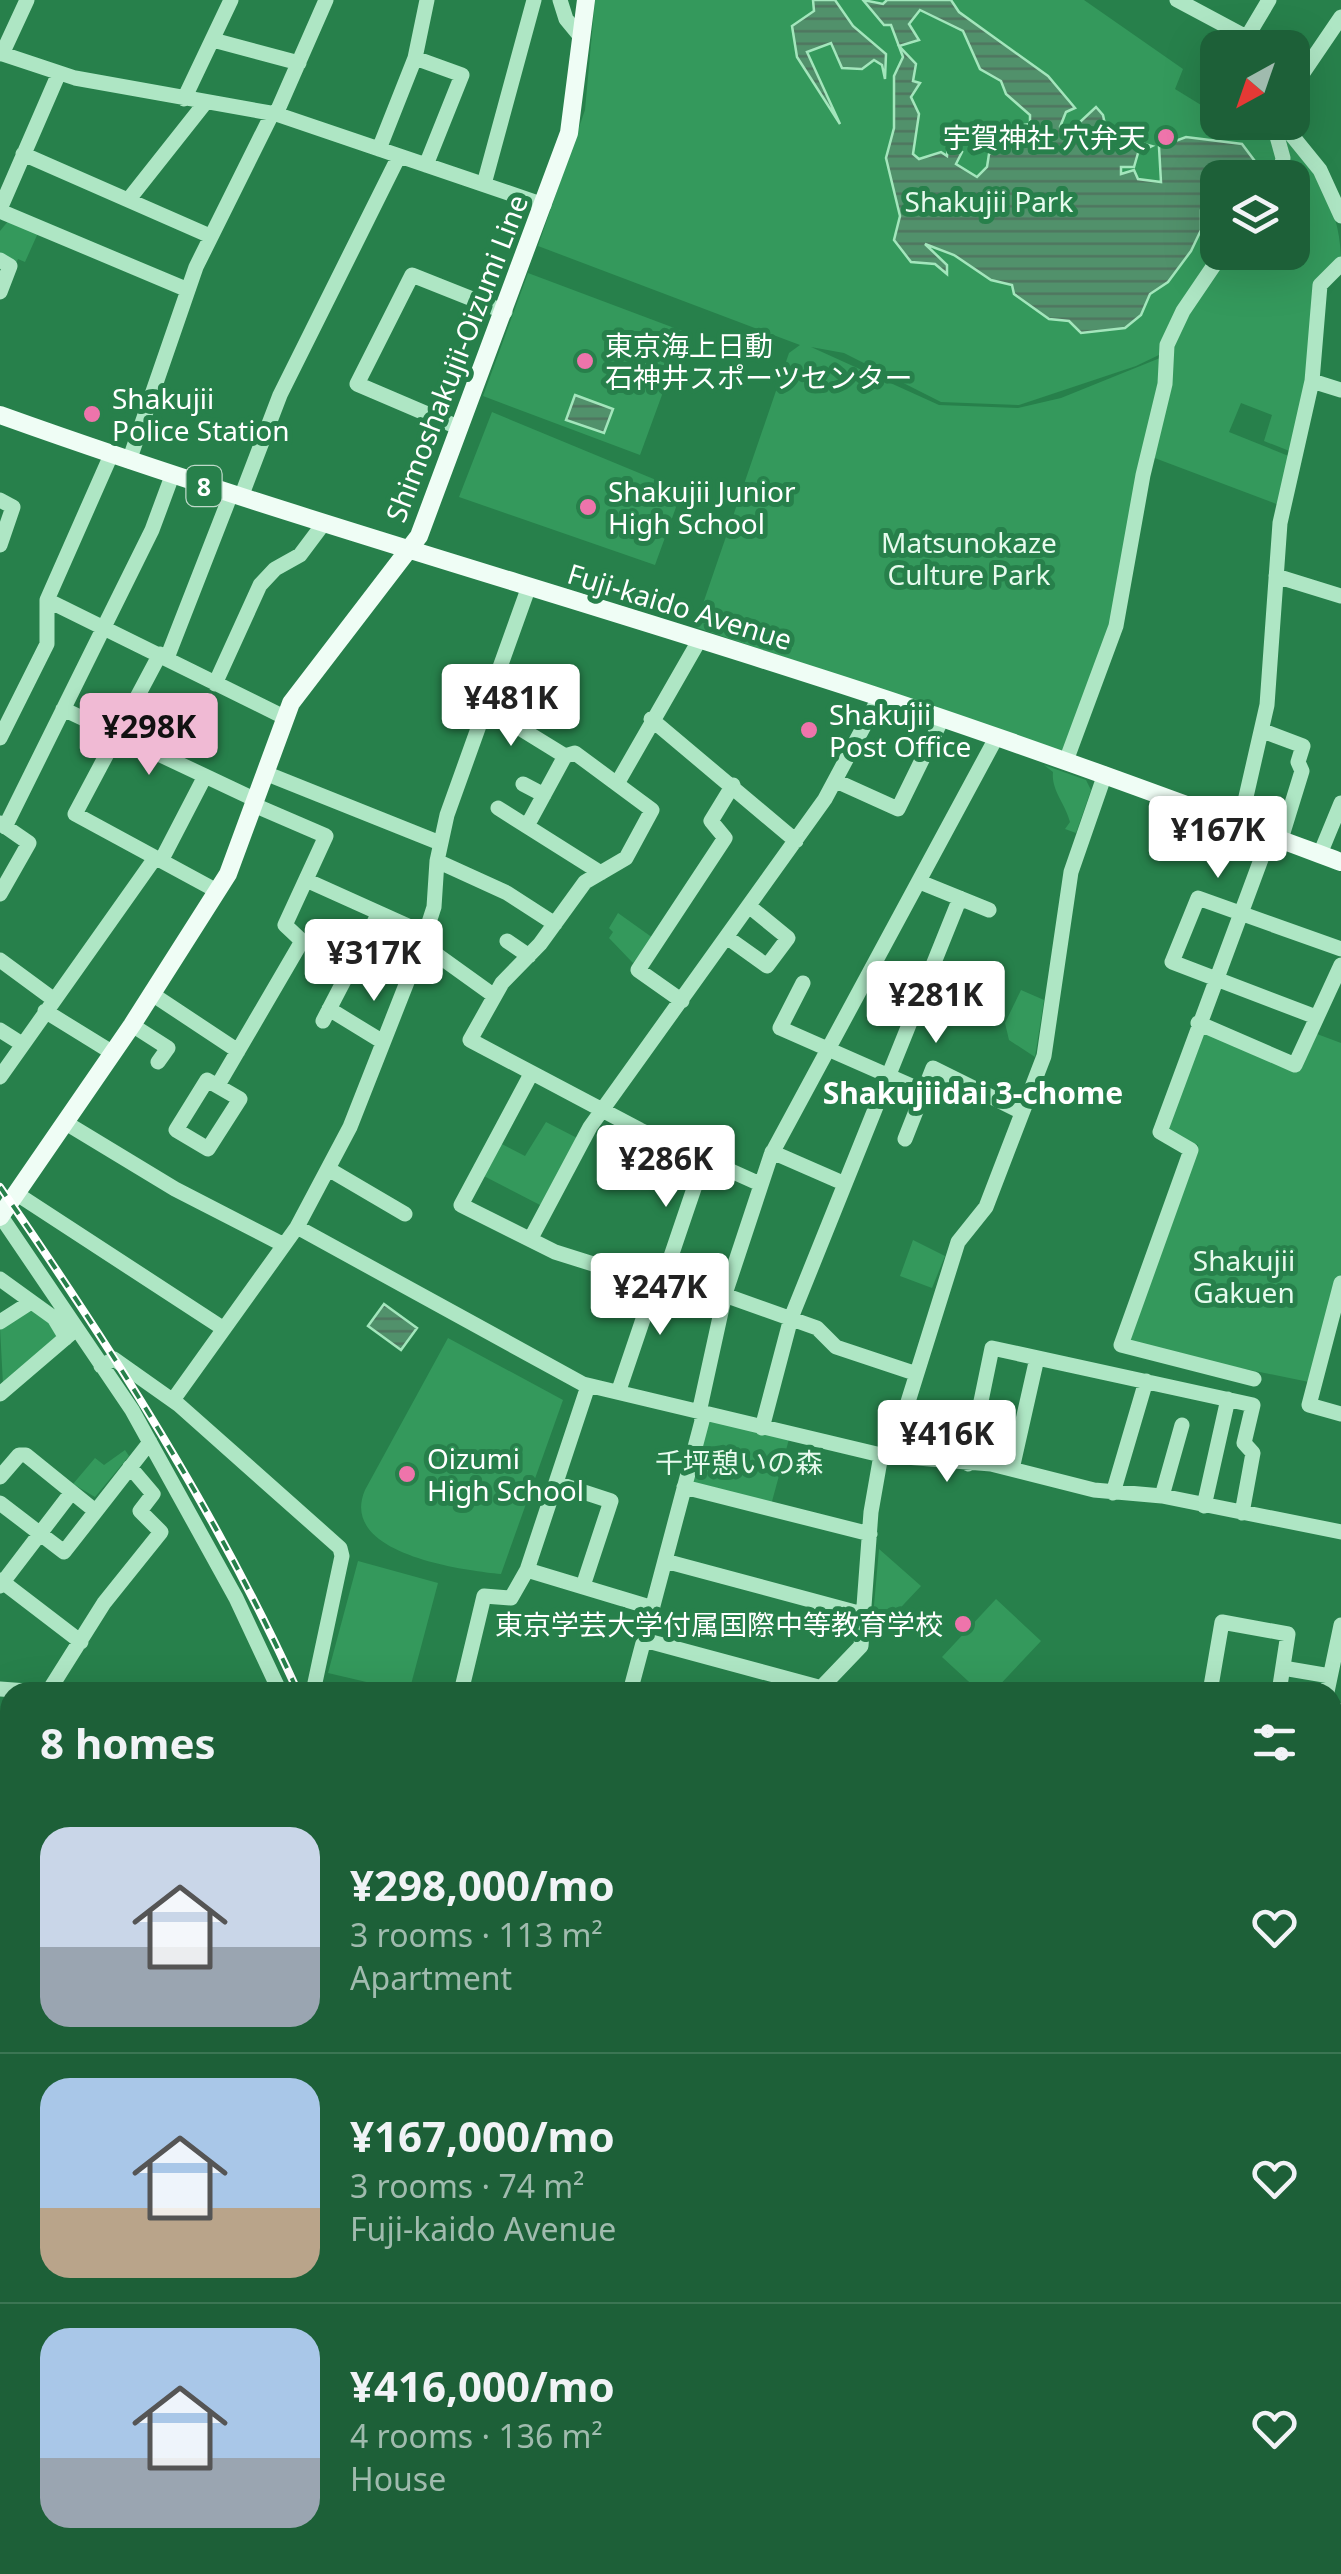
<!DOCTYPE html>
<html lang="en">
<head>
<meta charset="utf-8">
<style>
	body { margin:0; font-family:"Noto Sans","Noto Sans JP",sans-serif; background:#256640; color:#f1f3f6; height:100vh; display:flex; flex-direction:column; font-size:38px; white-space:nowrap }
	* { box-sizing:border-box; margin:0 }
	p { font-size:32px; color:#a0bbae }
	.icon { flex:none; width:55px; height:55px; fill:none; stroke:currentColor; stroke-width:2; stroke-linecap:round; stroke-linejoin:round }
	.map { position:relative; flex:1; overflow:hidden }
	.side { position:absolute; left:0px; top:1682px; width:1342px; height:892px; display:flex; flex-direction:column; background:#1d6038; border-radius:30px 30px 0 0; box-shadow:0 10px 40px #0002 }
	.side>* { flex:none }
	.needle { width:65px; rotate:220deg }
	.controls { position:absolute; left:1200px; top:30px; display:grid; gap:20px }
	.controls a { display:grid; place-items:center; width:110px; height:110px; border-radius:20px; background:#1d6038; box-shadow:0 10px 40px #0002; font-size:50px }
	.price { position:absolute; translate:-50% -85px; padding:0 22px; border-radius:10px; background:#fff; color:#222; font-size:32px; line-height:65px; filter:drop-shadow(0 2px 5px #0008) }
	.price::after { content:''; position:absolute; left:50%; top:60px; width:30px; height:22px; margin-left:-15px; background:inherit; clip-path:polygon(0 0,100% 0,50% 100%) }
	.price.selected { background:#f0bad4; color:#111 }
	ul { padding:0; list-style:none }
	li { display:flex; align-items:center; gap:30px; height:250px; padding:0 40px }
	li+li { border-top:2px solid #3b7553 }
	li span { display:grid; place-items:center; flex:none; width:280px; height:200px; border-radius:30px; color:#555 }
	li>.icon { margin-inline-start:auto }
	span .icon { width:120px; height:120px; fill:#fffc; stroke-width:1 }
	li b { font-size:42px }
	h2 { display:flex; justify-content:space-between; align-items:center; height:120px; padding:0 40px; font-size:42px }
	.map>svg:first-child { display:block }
	.green { fill:#34995c }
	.water { fill:url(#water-rules); stroke:#a3e6bc; stroke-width:2.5; fill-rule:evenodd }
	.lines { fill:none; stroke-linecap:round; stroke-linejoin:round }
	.minor { stroke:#aee6c4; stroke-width:15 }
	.major { stroke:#effdf5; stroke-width:18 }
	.rail-casing { stroke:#fff; stroke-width:8 }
	.rail { stroke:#27804b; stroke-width:4; stroke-dasharray:11; stroke-linecap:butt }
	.minor-bridge { stroke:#aee6c4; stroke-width:15 }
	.poi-dot { fill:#ee74ab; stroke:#27804b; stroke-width:4 }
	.labels { text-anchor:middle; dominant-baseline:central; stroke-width:10; stroke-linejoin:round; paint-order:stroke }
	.shield { fill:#27804b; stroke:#bed9c9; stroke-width:2.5 }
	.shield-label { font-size:25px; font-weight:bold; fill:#fff }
	.poi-label { font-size:28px; fill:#fff; stroke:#27804b; text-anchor:start }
	.park-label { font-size:28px; fill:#e6faed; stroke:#27804b }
	.street-label { font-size:28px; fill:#fff; stroke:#27804b }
	.neighbourhood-label { font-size:30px; font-weight:bold; fill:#fff; stroke:#27804b }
</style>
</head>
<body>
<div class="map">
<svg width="1341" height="2574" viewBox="0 0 1341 2574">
	<defs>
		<pattern id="water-rules" width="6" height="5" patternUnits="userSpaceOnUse" patternTransform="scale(2.5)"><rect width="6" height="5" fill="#51916b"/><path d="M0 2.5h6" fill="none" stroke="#4f755f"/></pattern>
	</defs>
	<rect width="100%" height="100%" fill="#27804b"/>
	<path class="green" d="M595,0H1084L1183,69L1175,89L1201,105L1217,106L1218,122L1270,123L1280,150L1276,177L1218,178V252L1161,354L1136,366L1019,405L941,402L844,353L811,347L939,405L1018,408L1061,398L1160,358L1161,384L1110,627L1065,752L695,627L789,353L800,345L538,246L585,110Z
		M1275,126C1312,166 1341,204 1341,261L1324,276L1292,452L1264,441L1272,415L1241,403L1229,432L1291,457L1279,505L1152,457L1169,347L1227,253L1292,252V178L1286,177L1290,162Z
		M9,220L38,233L25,262L18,259L16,264L0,257V231Z
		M528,273L685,332L640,455L483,396Z
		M492,412L673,487L679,499L655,565L459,497Z
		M1044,765L1086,780L1091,790L1076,833L1065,829L1070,822C1065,803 1051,790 1053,772Z
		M618,913L653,938L633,963L609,938L613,932L609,928Z
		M1021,990L1044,1000L1035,1057L1009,1040L1005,1023Z
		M1201,1029L1300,1071L1317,1034L1341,1043V1274L1309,1382L1131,1346L1128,1340L1198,1145L1166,1132Z
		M546,1122L579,1139L542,1206L480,1174L498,1142L525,1156Z
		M913,1240L945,1256L932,1288L900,1276Z
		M31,1307L50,1320L59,1334L3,1385L0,1327Z
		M448,1338L563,1400L501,1574C459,1570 338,1553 365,1490Z
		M707,1418L789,1439L771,1505L692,1485Z
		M125,1450L129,1456L95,1497L73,1484L95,1458L104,1465Z
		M879,1549L921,1586L871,1639Z
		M358,1561L438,1583L409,1692L328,1673Z
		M996,1599L1041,1641L993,1692H980L942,1657Z"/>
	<path class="water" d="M813,0H835L853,26L886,54L885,79L882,65L874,60L862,69L842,68L831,43L807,52L840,124L797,57L792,26L814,11Z
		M863,0L883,4L887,0H951L959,12L1048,76L1075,108L1066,112L1060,127L1065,136L1096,107L1103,115L1107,134L1152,146L1138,153L1134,167H1121V174L1134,170L1138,179L1161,182L1159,147L1186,137L1242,144L1257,164L1244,177L1218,178L1217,195L1201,210V230L1191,251L1168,282L1150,294L1141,315L1125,328L1081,333L1069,321L1049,319L1014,294L1012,285L991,280L954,255L925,244L947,265V274L935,264L911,262L894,240L900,216L886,158L894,128V76L903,57L891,25H884ZM920,10L963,31L980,69L1001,81L1006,94L1030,115V124L1009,127L1008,140L989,154L987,167L977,177L956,164L962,152L948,143L947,156L941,152L919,159L913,154L919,114L911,97L920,83L913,81L916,64L899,46L919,40L909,24Z
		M575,395L613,409L604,433L566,420Z
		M384,1304L417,1328L401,1350L368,1326Z"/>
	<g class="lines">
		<path class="minor" d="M560,0L566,19L580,36
			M1177,0L1267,48
			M1247,37L1269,0
			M213,40L299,63
			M0,53L75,78L276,114L544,205
			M2,54L27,0
			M415,58L462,75L426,165
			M1292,89L1341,17
			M184,99L231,0
			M276,114L326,0
			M1273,122L1283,158L1279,178
			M1281,122L1320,170L1341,216
			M379,149L415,58L427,0
			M23,154L210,236
			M484,184L534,0
			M129,199L205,103
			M0,209L59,73
			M0,211L188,290
			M0,260L10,266L0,292
			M1312,381L1341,390
			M460,428L357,384L412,275L505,312
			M129,461L196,267L272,114
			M241,497L280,395L399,156
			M0,500L13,507L0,545
			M1276,576L1341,596
			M47,600L284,717
			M160,654L75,814L217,891
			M167,658L231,494
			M215,684L260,585L275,569L300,555L324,523
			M484,706L565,756L575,753L652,810L626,858L585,882L540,944L502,983L470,1040L640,1130L760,1184
			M63,709L256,800
			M651,719L796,841
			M1263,731L1303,746L1298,762L1302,771L1281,839
			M0,738L47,644V600L111,455
			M1066,761L1116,626L1143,475L1165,384L1167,345L1183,311L1223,252
			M265,773L440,843
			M836,781L898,809L942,719
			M618,782L700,639
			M523,784L544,795
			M498,808L601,873
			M0,823L29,843L0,894
			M1240,823L1267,705L1280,523L1312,381L1320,285L1341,264
			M527,826L565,756
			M5,827L152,530L172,476
			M1320,854L1341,803
			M162,859L204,778
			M437,861L507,893L555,924
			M306,880L426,934
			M920,882L989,910
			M728,938L767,966L788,938L750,907
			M507,941L529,956
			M422,944L493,995
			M0,960L53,999
			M803,983L780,1028L921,1090
			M152,994L238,1051
			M682,1001L638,970L725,838L711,821L733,785
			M329,1009L383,1042
			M45,1011L113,1053
			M1316,1017L1172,962L1198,898L1341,949
			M323,1021L379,913
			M1198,1023L1295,1065L1341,965
			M132,1025L168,1048L158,1062
			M0,1030L22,1044
			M531,1074L461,1205L555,1252L612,1270L629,1261L817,1328L836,1347L914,1373
			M0,1077L155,858
			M207,1080L240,1099L208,1149L176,1130Z
			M218,1085L302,941L285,925L326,836L254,805
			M66,1123L175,1189L284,1245
			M905,1139L933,1068L1022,1112
			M772,1152L843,1183
			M330,1170L405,1214
			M17,1194L224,1329
			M0,1215L132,1410L236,1598L280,1692
			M297,1227L583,1384L881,1455L991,1464L1094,1490L1162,1496L1341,1532
			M531,1238L590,1127L825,799L879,698
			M665,1274L704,1159
			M0,1279L54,1318L66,1338
			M1341,1283L1309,1405L1341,1414
			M0,1322L31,1302
			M101,1366L114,1359L179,1405L340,1548L342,1556L313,1692
			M1254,1379L1121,1345L1191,1150L1160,1132L1270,835
			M619,1390L659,1272
			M0,1394L76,1329
			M173,1400L297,1227L350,1127L422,944L434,907L437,861L447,815L528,589
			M762,1428L791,1318L960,898
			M892,1453L958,1242L986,1207L1044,1056L1071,872L1105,774
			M968,1464L992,1348L1253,1405L1244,1443L1253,1453L1242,1513
			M1012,1469L1037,1358
			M0,1477L19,1455H26L94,1510
			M556,1483L611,1501L583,1586
			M684,1487L870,1534
			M1113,1493L1146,1381
			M1162,1496L1182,1425
			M0,1503L64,1552L150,1442
			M1204,1506L1228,1399
			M665,1561L866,1615
			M527,1570L653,1608
			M0,1580L81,1642
			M0,1586L71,1493
			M644,1640L822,1688
			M1283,1668L1330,1676
			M0,1689L41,1692
			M48,1692L104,1603L161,1532L140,1511L153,1494L130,1467
			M461,1692L484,1596L511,1598L527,1570L588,1386
			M630,1692L702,1421L700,1408L725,1294L771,1155L996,738
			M817,1692L861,1646L871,1512L881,1455
			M1210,1692L1222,1622L1288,1634L1279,1692
			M1327,1692L1341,1625
			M1332,1709L1341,1711
			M0,1738L10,1714
			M1332,1773L1341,1775
			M1332,1818L1341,1805
			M0,1881L10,1858
			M1332,1888L1341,1889
			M0,1904L10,1910
			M1332,2044L1341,2017
			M1332,2129L1341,2131
			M0,2267L10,2254
			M1332,2270L1341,2272
			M1332,2311L1341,2318
			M1332,2437L1341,2442
			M1332,2494L1341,2499
			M0,2498L10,2506
			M0,2553L10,2555
			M499,2565L563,2574
			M630,2565L635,2574
			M689,2565L717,2574
			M957,2565L968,2574
			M1185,2565L1205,2574
			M1275,2565L1313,2574
			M47,2574H62
			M141,2574L148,2565
			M349,2574L353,2565
			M472,2574L473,2565
			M753,2574L783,2565
			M791,2574L796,2565
			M1096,2574L1100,2565
			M1223,2574L1226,2565
			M1338,2574L1341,2562"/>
		<path class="major" d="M0,415C270,512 547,589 821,678C996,734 1168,798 1341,862
			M0,1217L132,1025L228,874L291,703L419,536L569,133L586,0
			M0,2295L10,2305
			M264,2565L273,2574"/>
		<defs>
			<path id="rail" d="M0,1187C112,1349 217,1513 298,1692
				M648,2565L653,2574
				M670,2565L675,2574"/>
		</defs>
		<use href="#rail" class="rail-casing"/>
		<use href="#rail" class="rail"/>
		<path class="minor-bridge" d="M722,2574L738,2569L762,2574"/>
	</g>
	<g class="poi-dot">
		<circle cx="1166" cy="137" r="10"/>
		<circle cx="585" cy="361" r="10"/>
		<circle cx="92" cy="414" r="10"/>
		<circle cx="588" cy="507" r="10"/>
		<circle cx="809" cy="730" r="10"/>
		<circle cx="407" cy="1474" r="10"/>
		<circle cx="963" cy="1624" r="10"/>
	</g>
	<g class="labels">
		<rect class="shield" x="186.5" y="466" width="35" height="40" rx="8"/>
		<g class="shield-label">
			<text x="204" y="486">8</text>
		</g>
		<g class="poi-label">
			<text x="1146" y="137" text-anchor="end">宇賀神社 穴弁天</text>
			<text x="605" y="345">東京海上日動<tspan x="605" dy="32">石神井スポーツセンター</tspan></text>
			<text x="112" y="398">Shakujii<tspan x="112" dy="32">Police Station</tspan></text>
			<text x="608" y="491">Shakujii Junior<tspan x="608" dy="32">High School</tspan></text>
			<text x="829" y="714">Shakujii<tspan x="829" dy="32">Post Office</tspan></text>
			<text x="427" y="1458">Oizumi<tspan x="427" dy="32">High School</tspan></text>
			<text x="943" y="1624" text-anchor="end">東京学芸大学付属国際中等教育学校</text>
		</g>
		<g class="park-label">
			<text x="989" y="201">Shakujii Park</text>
			<text x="969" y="542">Matsunokaze<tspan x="969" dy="32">Culture Park</tspan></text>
			<text x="1244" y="1260">Shakujii<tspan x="1244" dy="32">Gakuen</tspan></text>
			<text x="739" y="1462">千坪憩いの森</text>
		</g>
		<g class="street-label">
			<text transform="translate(456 358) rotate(-69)">Shimoshakujii-Oizumi Line</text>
			<text transform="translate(680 606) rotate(17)">Fuji-kaido Avenue</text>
		</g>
		<g class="neighbourhood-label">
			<text x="973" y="1092">Shakujiidai 3-chome</text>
		</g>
	</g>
</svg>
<div class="controls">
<a><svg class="needle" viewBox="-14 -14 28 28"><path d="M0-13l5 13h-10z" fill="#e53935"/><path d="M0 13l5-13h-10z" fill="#a0bbae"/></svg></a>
<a><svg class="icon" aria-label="layers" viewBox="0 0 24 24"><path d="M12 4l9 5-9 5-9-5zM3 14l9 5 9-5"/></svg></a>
</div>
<b class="price" style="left:511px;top:749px">¥481K</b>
<b class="price selected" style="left:149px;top:778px">¥298K</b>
<b class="price" style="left:1218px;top:881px">¥167K</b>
<b class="price" style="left:374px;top:1004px">¥317K</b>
<b class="price" style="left:936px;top:1046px">¥281K</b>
<b class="price" style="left:666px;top:1210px">¥286K</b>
<b class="price" style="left:660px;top:1338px">¥247K</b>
<b class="price" style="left:947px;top:1485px">¥416K</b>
<section class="side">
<h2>8 homes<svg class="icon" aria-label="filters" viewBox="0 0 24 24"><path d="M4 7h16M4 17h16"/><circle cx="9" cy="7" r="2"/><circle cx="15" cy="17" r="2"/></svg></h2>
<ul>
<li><span style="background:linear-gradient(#c9d6e8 60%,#9aa5b1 0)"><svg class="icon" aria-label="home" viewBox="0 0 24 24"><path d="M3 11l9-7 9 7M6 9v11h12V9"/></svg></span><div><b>¥298,000/mo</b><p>3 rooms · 113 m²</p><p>Apartment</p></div><svg class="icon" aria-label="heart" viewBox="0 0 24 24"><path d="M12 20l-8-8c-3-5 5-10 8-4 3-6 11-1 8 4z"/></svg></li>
<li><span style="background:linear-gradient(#a9c7e8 65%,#b9a48a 0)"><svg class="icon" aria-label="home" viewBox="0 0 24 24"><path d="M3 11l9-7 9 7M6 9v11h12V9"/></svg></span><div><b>¥167,000/mo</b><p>3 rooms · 74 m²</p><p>Fuji-kaido Avenue</p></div><svg class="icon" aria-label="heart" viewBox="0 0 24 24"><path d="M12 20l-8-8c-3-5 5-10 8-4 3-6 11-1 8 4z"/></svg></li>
<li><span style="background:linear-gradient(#a9c7e8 65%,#9aa5b1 0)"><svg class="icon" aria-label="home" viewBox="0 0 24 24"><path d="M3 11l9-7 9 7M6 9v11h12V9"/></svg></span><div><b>¥416,000/mo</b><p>4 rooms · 136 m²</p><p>House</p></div><svg class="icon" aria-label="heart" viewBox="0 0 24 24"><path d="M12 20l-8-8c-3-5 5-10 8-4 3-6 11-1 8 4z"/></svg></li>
</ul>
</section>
</div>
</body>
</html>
